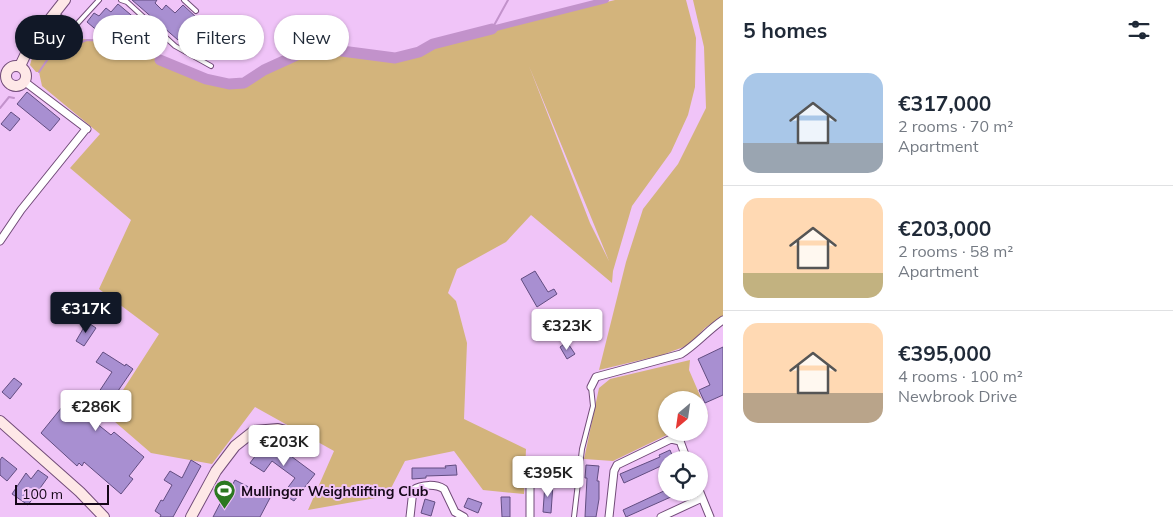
<!DOCTYPE html>
<html lang="en">
<head>
<meta charset="utf-8">
<style>
	body { margin:0; font-family:Mulish,sans-serif; background:#f2f2f3; color:#1f2937; height:100vh; display:flex; flex-direction:column; font-size:19px; white-space:nowrap }
	* { box-sizing:border-box; margin:0 }
	p { font-size:16px; color:#747a83 }
	.icon { flex:none; width:28px; height:28px; fill:none; stroke:currentColor; stroke-width:2; stroke-linecap:round; stroke-linejoin:round }
	.map { position:relative; flex:1; overflow:hidden }
	.details { display:flex; flex-direction:column; background:#fff; width:450px }
	.details>* { flex:none }
	.guide { position:absolute; left:15px; top:15px; width:475px; height:45px; display:flex; gap:10px }
	.needle { width:32px; rotate:209deg }
	.buttons { position:absolute; left:658px; top:391px; display:grid; gap:10px }
	.buttons a { display:grid; place-items:center; width:50px; height:50px; border-radius:50%; background:#fff; box-shadow:0 1px 4px #0004; font-size:25px }
	.scale { position:absolute; left:15px; bottom:12px; width:94px; box-sizing:border-box; padding-left:5px; border:2px solid #150718; border-top:0; font-size:14px; line-height:18px; white-space:nowrap; color:#150718; -webkit-text-stroke:4px #f0c4f8; paint-order:stroke }
	.price { position:absolute; translate:-50% -42px; padding:0 11px; border-radius:5px; background:#fff; color:#222; font-size:16px; line-height:32px; filter:drop-shadow(0 1px 2px #0008) }
	.price::after { content:''; position:absolute; left:50%; top:30px; width:15px; height:11px; margin-left:-8px; background:inherit; clip-path:polygon(0 0,100% 0,50% 100%) }
	.price.on { background:#111827; color:#fff }
	ul { padding:0; list-style:none }
	li { display:flex; align-items:center; gap:15px; height:125px; padding:0 20px }
	li+li { border-top:1px solid #e0e1e3 }
	li span { display:grid; place-items:center; flex:none; width:140px; height:100px; border-radius:15px; color:#555 }
	li>.icon { margin-inline-start:auto }
	span .icon { width:60px; height:60px; fill:#fffc; stroke-width:1 }
	li b { font-size:21px }
	h2 { display:flex; justify-content:space-between; align-items:center; height:60px; padding:0 20px; font-size:21px }
	.chip { padding:0 18px; border-radius:22px; background:#fff; box-shadow:0 1px 4px #0004; font-size:18px; line-height:45px }
	.chip.on { background:#111827; color:#fff }
	main { display:flex; flex:1; min-height:0 }
	.map>svg:first-child { display:block }
	.green { fill:#d3b47c; fill-rule:evenodd }
	.lines { fill:none; stroke-linecap:round; stroke-linejoin:round }
	.stream { stroke:#c292cb; stroke-width:2 }
	.canal { stroke:#c292cb; stroke-width:6 }
	.river { stroke:#c292cb; stroke-width:11 }
	.building { fill:#a88fd1; stroke:#624d81 }
	.lane-casing { stroke:#714b78; stroke-width:6 }
	.street-casing { stroke:#714b78; stroke-width:9 }
	.secondary-casing { stroke:#714b78; stroke-width:12 }
	.lane { stroke:#fff; stroke-width:4 }
	.street { stroke:#fff; stroke-width:7 }
	.secondary { stroke:#fee8e7; stroke-width:10 }
	.labels { text-anchor:middle; dominant-baseline:central; stroke-width:4; stroke-linejoin:round; paint-order:stroke }
	.poi-label { font-size:14px; font-weight:bold; fill:#150718; stroke:#f0c4f8; text-anchor:start }
</style>
</head>
<body>
<main>
<div class="map">
<svg width="723" height="517" viewBox="0 0 723 517">
	<rect width="100%" height="100%" fill="#f0c4f8"/>
	<path class="green" d="M615,0H686L696,38L695,87L688,115L671,152L632,206L613,271L612,283L531,215L506,242L457,269L448,293L456,301L467,343L464,419L526,449L524,494L483,490L454,451L405,461L387,496L308,510L334,451L255,407L212,464L151,453L107,415L159,334L99,289L131,220L70,168L100,134L42,86L39,72H36L30,65L32,58L46,37L114,41L138,47L160,60L206,79L229,84L244,83L264,70L299,54L334,50L395,58L419,52L433,44ZM529,66L609,261L590,223Z
		M693,0H723V316L705,328L689,345L662,355L599,370L626,262L643,209L678,164L706,108L704,47Z
		M690,360L689,370L708,414L699,419V400H666V432L671,433L613,461L584,459L599,388L610,379Z"/>
	<g class="lines">
		<path class="stream" d="M492,29L508,0
			M39,72L52,53L87,40L114,41L138,47L160,60
			M0,108L9,97L14,98"/>
		<path class="canal" d="M492,29L606,0"/>
		<path class="river" d="M160,60L206,79L229,84L244,83L264,70L299,54L334,50L395,58L419,52L433,44L492,29"/>
	</g>
	<path class="building" d="M132,0H157L155,3L162,10L166,5L175,13L183,5L197,18L178,40Z
		M118,4L149,30L141,40L117,20L111,27L107,24L100,33L87,22L94,13L99,16L106,8L111,12Z
		M27,92L60,119L50,131L17,104Z
		M11,112L20,119L10,131L1,124Z
		M535,271L548,292L554,289L557,294L537,307L521,279Z
		M87,322L96,328L84,346L76,341Z
		M567,342L575,354L567,359L560,347Z
		M723,347V395L705,403L699,390L710,385L698,359Z
		M103,352L125,366L126,364L133,369L96,423L111,435L114,432L144,457L129,476L133,479L121,494L84,462L82,466L79,463L77,466L41,433L71,396L87,410L112,372L96,362Z
		M14,378L22,384L10,399L2,392Z
		M268,439L315,474L294,501L283,494L295,478L272,461L264,472L250,463Z
		M670,450L674,460H666V462L661,466L624,483L620,474L660,457L659,455Z
		M2,457L17,469L7,481L0,475V460Z
		M191,460L201,466L173,517H160L161,515L155,511L161,500L163,501L172,485L164,480L170,471L182,478Z
		M456,465L457,475L426,476V478L412,479V468H446L445,466Z
		M586,465L599,466L597,481H599V499L596,517H585L587,478H585Z
		M38,470L48,477L28,505L12,494L26,473L31,479Z
		M235,480L270,498L260,517H213L226,492L228,493Z
		M545,483L553,484L551,513L543,512Z
		M666,490V492H682L626,517L623,510Z
		M501,497H510V517H502Z
		M468,498L482,503L478,513L464,507Z
		M425,499L435,502L431,516L421,513Z"/>
	<g class="lines">
		<defs>
			<path id="lane" d="M121,0L127,2L175,46L211,66
				M184,0L196,11
				M55,13L71,25L77,24L99,0
				M574,517L582,449L593,406L591,387"/>
			<path id="street" d="M25,82L87,129
				M0,241L21,210L86,129
				M591,387L596,377L681,354C697,344 708,330 723,320
				M699,490L710,517
				M410,517L413,490C422,484 436,484 444,489L455,512L464,517
				M530,517V462
				M609,517L614,471L617,465L671,439L680,441L687,460
				M661,517L702,498"/>
			<path id="secondary" d="M6 76a10 10 0 1 1 20 0a10 10 0 1 1-20 0Z
				M20,66L31,43L65,0
				M0,421L80,492L104,517
				M191,517L216,471L235,446L254,431L278,429L293,433"/>
		</defs>
		<use href="#lane" class="lane-casing"/>
		<use href="#street" class="street-casing"/>
		<use href="#secondary" class="secondary-casing"/>
		<use href="#lane" class="lane"/>
		<use href="#street" class="street"/>
		<use href="#secondary" class="secondary"/>
	</g>
	<defs>
		<symbol id="stadium-pin" viewBox="-11 -11 22 30"><path d="M0 17L-7.5 6A9.5 9.5 0 1 1 7.5 6Z" fill="#2b7820" stroke="#f0c4f8"/><path d="M0-5a6.5 5 0 1 0 0 10a6.5 5 0 1 0 0-10ZM-3.5-1.8h7v3.6h-7Z" fill="#fff"/></symbol>
	</defs>
	<g fill-rule="evenodd">
		<use href="#stadium-pin" x="212" y="478" width="25" height="34"/>
	</g>
	<g class="labels">
		<g class="poi-label">
			<text x="241" y="491">Mullingar Weightlifting Club</text>
		</g>
	</g>
</svg>
<div class="buttons">
<a><svg class="needle" viewBox="-14 -14 28 28"><path d="M0-13l5 13h-10z" fill="#e53935"/><path d="M0 13l5-13h-10z" fill="#747a83"/></svg></a>
<a><svg class="icon" aria-label="locate" viewBox="0 0 24 24"><circle cx="12" cy="12" r="6"/><path d="M12 2v4M12 18v4M2 12h4M18 12h4"/></svg></a>
</div>
<div class="scale">100 m</div>
<b class="price on" style="left:86px;top:334px">€317K</b>
<b class="price" style="left:567px;top:351px">€323K</b>
<b class="price" style="left:96px;top:432px">€286K</b>
<b class="price" style="left:284px;top:467px">€203K</b>
<b class="price" style="left:548px;top:498px">€395K</b>
<div class="guide">
<a class="chip on">Buy</a>
<a class="chip">Rent</a>
<a class="chip">Filters</a>
<a class="chip">New</a>
</div>
</div>
<section class="details">
<h2>5 homes<svg class="icon" aria-label="filters" viewBox="0 0 24 24"><path d="M4 7h16M4 17h16"/><circle cx="9" cy="7" r="2"/><circle cx="15" cy="17" r="2"/></svg></h2>
<ul>
<li><span style="background:linear-gradient(#a9c7e8 70%,#9aa5b1 0)"><svg class="icon" aria-label="home" viewBox="0 0 24 24"><path d="M3 11l9-7 9 7M6 9v11h12V9"/></svg></span><div><b>€317,000</b><p>2 rooms · 70 m²</p><p>Apartment</p></div></li>
<li><span style="background:linear-gradient(#ffd9b3 75%,#c2b280 0)"><svg class="icon" aria-label="home" viewBox="0 0 24 24"><path d="M3 11l9-7 9 7M6 9v11h12V9"/></svg></span><div><b>€203,000</b><p>2 rooms · 58 m²</p><p>Apartment</p></div></li>
<li><span style="background:linear-gradient(#ffd9b3 70%,#b9a48a 0)"><svg class="icon" aria-label="home" viewBox="0 0 24 24"><path d="M3 11l9-7 9 7M6 9v11h12V9"/></svg></span><div><b>€395,000</b><p>4 rooms · 100 m²</p><p>Newbrook Drive</p></div></li>
</ul>
</section>
</main>
</body>
</html>
